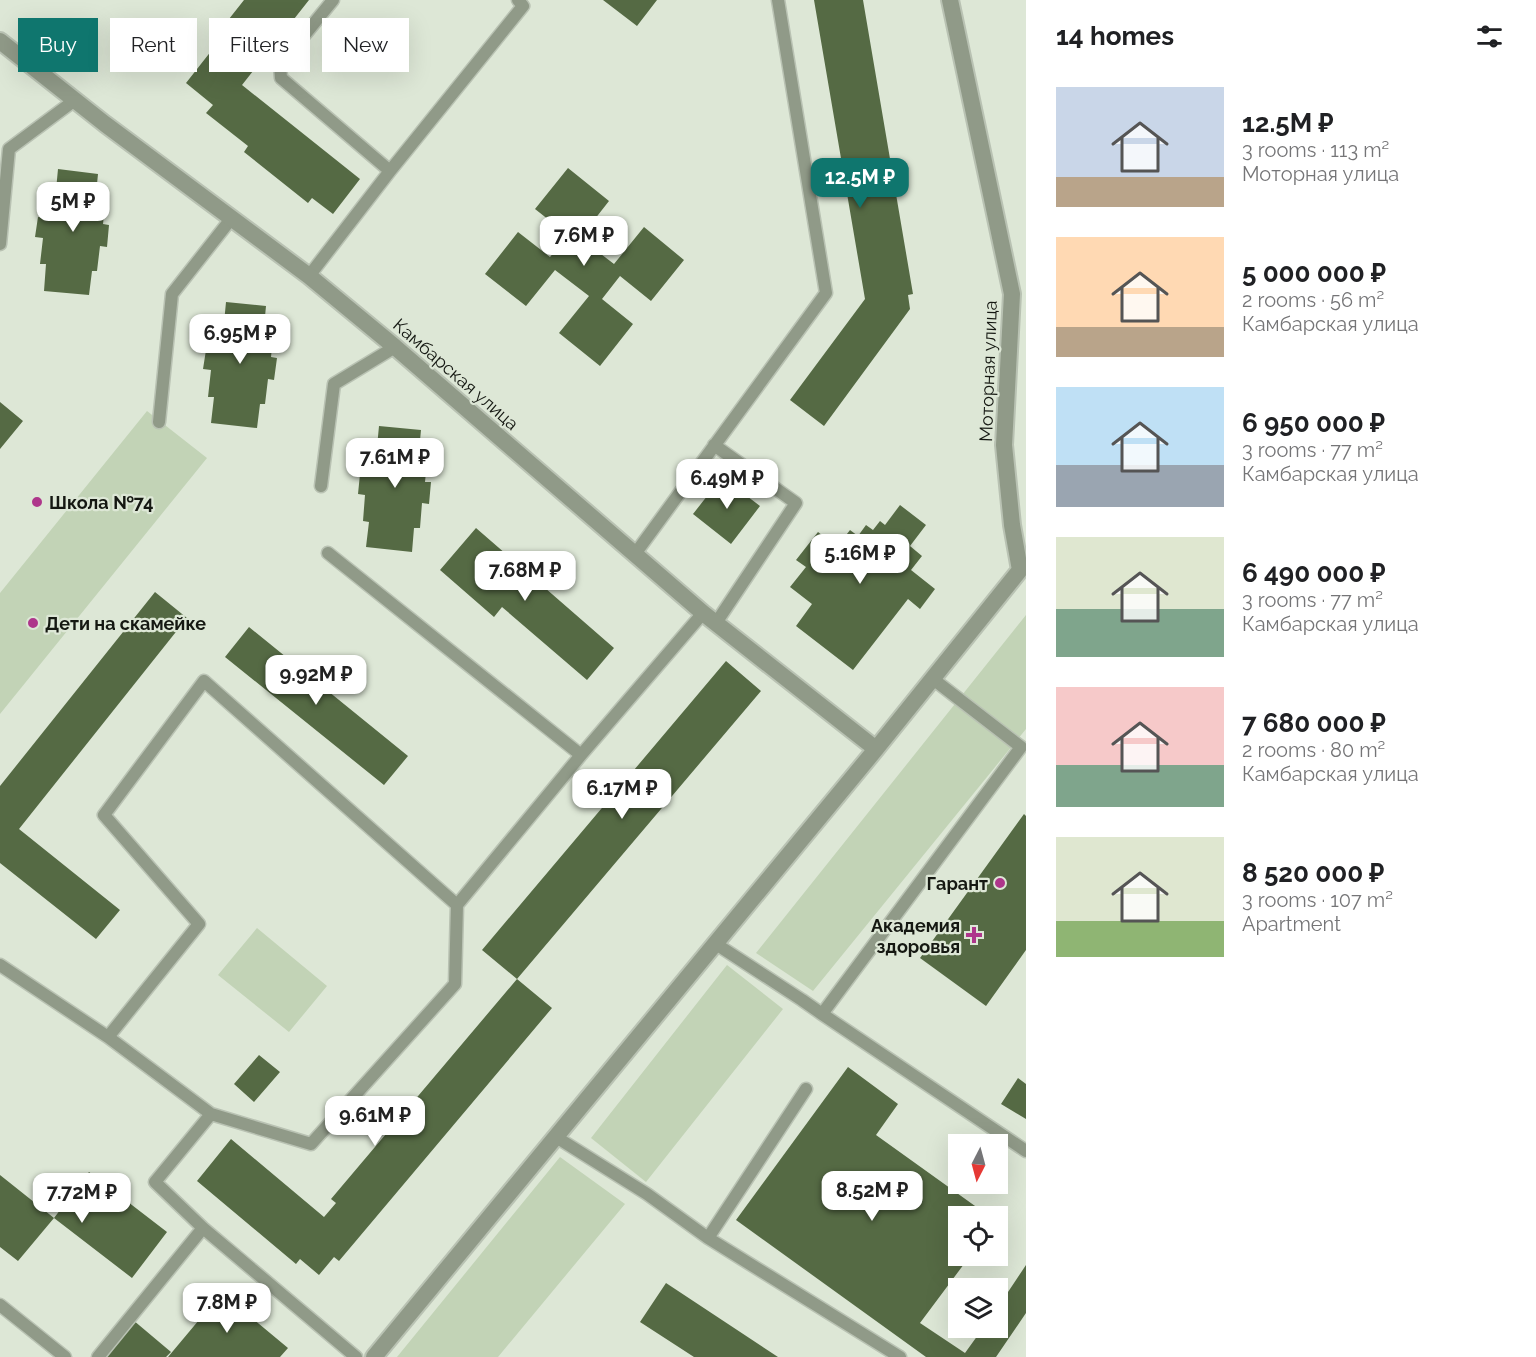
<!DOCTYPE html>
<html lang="en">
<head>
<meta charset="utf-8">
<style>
	body { margin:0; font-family:Raleway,sans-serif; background:#f6f6f6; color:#202124; height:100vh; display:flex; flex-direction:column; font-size:22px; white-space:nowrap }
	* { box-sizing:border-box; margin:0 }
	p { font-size:20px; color:#757577 }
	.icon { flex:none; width:33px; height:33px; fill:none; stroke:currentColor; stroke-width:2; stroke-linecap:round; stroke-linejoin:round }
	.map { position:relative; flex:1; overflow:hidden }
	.panel { display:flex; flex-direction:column; background:#fff; width:510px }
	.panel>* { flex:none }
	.top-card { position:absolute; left:18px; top:18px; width:570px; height:54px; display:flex; gap:12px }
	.needle { width:39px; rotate:186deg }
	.controls { position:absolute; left:948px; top:1134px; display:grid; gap:12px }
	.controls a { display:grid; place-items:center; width:60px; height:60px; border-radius:0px; background:#fff; box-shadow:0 6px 24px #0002; font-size:30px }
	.price { position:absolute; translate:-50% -51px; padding:0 14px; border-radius:12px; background:#fff; color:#222; font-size:20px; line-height:39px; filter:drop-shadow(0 2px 3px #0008) }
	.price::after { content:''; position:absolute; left:50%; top:36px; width:18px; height:14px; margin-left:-9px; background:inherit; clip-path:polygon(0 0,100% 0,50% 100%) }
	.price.active { background:#0f766e; color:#fff }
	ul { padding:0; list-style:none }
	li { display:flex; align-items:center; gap:18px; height:150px; padding:0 30px }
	li span { display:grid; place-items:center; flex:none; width:168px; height:120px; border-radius:0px; color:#555 }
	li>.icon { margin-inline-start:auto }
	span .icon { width:72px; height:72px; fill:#fffc; stroke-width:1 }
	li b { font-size:26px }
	h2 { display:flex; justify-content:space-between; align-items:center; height:72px; padding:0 30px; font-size:26px }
	.chip { padding:0 21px; border-radius:0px; background:#fff; box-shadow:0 6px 24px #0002; font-size:21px; line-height:54px }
	.chip.active { background:#0f766e; color:#fff }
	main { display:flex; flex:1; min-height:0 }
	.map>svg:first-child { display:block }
	.green { fill:#c2d3b6 }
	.building { fill:#556a44 }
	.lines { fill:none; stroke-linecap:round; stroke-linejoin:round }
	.service-casing { stroke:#b9c2b3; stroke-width:15 }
	.minor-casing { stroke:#b9c2b3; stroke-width:20 }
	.service { stroke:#909a88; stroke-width:12 }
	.minor { stroke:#909a88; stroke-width:16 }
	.poi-dot { fill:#ae368b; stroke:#dde7d6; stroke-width:2 }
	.labels { text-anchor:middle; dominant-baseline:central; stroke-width:4.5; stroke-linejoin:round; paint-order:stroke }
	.street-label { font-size:18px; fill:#151812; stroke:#dde7d6 }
	.poi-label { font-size:18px; font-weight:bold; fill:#151812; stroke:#dde7d6; text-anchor:start }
</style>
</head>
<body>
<main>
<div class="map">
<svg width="1026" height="1357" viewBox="0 0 1026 1357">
	<rect width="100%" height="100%" fill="#dde7d6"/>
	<path class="green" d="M147,411L207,458L0,714V593Z
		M1026,615V729L813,991L756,953Z
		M257,928L327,986L289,1032L218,975Z
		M727,965L783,1009L646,1182L591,1138Z
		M560,1157L625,1204L498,1357H397Z"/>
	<path class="building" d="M244,0H309L242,85L360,179L333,214L312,198L308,203L244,152L248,146L206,113L213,105L186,83L234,22L229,19Z
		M603,0H657L637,26Z
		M814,0H863L913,294L908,295L910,309L824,426L790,400L865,299Z
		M568,168L609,201L580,238L614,264L644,227L684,260L651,301L620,276L602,299L633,324L600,366L559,333L589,296L555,270L526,306L485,274L518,232L550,257L568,235L535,209Z
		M58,169L98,174L96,194L106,195L103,224L109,225L107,247L100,246L97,271H92L89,295L44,291L46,264H40L43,238L35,237L38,217L46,218L49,189L56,190Z
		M226,302L266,306L264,327L274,328L271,357L277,358L274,380L268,379L265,404H260L257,428L211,423L214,397H208L211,370L203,369L206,350L214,351L216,322L224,323Z
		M0,402L23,421L0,449Z
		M379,426L421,430L419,451L428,452L425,482H431L429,504L422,503L420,528H414L412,552L366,547L369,522L363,521L365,495L358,494L360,474L368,475L371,446L377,447Z
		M722,477L760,506L731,544L693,514Z
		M900,505L926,525L910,546L922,556L911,570L935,589L920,609L908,599L853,670L796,626L812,604L790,587L806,567L796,560L818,532L837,547L850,530L858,536L866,525L873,530L880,521L885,525Z
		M476,528L614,648L587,680L502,607L494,617L440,570Z
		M155,592L187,618L19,829L120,910L96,939L0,863V786Z
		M249,627L408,756L384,785L225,657Z
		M726,661L761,691L517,979L482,950Z
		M1024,814L1026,816V950L986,1006L920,958Z
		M517,979L552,1008L339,1261L334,1257L319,1275L300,1259L296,1264L197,1181L231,1139L324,1217L336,1203L331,1199Z
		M259,1055L280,1072L254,1102L234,1084Z
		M848,1067L898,1104L876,1135L989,1216H958V1256H970L920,1323L965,1353L983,1328H998V1307L1026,1265V1313L996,1357H926L736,1220Z
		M1018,1078L1026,1084V1119L1001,1104Z
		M89,1172L167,1232L132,1278L54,1218L18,1261L0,1247V1175L54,1218Z
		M666,1283L778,1357H694L640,1322Z
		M217,1289L288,1348L280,1357H168L199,1320L194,1316Z
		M133,1320L171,1352L166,1357H102Z"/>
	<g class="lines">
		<defs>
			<path id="service" d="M333,0L280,65L281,78L390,171
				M0,244L9,149L75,100
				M309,276L390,171L523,6L518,0
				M159,422L172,294L231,219
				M714,445L796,503L716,623
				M321,486L334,384L395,347
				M328,553L581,755
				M635,554L826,293L778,0
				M716,944L802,1000L822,1014L1026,1151
				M0,965L108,1037L211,1114L311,1144L455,984L457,905L581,755L703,613
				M822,1014L1021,747L933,679
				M108,1037L199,924L104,815L204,681L457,905
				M211,1114L155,1182L203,1228L356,1357
				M556,1137L647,1194L708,1238L900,1357
				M708,1238L806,1089
				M0,1305L65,1357
				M98,1357L203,1228"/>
			<path id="minor" d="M950,0L1012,294L1004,445L1012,525L1020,570
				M0,41L105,124L309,276L395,347L703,613L876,749
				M374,1357L876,749L1020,570"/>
		</defs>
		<use href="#service" class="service-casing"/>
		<use href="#minor" class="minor-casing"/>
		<use href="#service" class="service"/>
		<use href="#minor" class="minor"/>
	</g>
	<g class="poi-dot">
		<circle cx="37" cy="502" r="6"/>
		<circle cx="33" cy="623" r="6"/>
		<circle cx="1000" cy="883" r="6"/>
		<path d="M971 926h6v6h6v6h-6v6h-6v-6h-6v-6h6z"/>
	</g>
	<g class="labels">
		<g class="street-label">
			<text transform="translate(988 371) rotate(-88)">Моторная улица</text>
			<text transform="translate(456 374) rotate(41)">Камбарская улица</text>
		</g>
		<g class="poi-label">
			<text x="49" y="502">Школа №74</text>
			<text x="45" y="623">Дети на скамейке</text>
			<text x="988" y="883" text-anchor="end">Гарант</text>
			<text x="960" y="925" text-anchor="end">Академия<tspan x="960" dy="21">здоровья</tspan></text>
		</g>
	</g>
</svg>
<div class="controls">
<a><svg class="needle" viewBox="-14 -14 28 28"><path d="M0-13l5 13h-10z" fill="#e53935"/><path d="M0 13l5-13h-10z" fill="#757577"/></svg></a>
<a><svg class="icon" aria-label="locate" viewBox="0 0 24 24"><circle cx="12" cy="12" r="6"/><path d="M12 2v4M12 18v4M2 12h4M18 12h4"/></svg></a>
<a><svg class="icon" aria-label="layers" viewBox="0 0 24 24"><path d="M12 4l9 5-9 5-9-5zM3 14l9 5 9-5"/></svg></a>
</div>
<b class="price active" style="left:860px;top:209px">12.5M ₽</b>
<b class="price" style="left:73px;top:233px">5M ₽</b>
<b class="price" style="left:584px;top:267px">7.6M ₽</b>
<b class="price" style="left:240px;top:365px">6.95M ₽</b>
<b class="price" style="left:395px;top:489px">7.61M ₽</b>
<b class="price" style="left:727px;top:510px">6.49M ₽</b>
<b class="price" style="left:860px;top:585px">5.16M ₽</b>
<b class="price" style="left:525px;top:602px">7.68M ₽</b>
<b class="price" style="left:316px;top:706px">9.92M ₽</b>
<b class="price" style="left:622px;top:820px">6.17M ₽</b>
<b class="price" style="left:375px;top:1147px">9.61M ₽</b>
<b class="price" style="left:872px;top:1222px">8.52M ₽</b>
<b class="price" style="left:82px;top:1224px">7.72M ₽</b>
<b class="price" style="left:227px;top:1334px">7.8M ₽</b>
<div class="top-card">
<a class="chip active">Buy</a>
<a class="chip">Rent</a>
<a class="chip">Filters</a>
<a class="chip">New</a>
</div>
</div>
<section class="panel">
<h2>14 homes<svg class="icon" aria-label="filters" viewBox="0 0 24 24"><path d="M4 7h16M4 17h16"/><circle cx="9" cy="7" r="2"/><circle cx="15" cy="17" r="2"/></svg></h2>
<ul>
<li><span style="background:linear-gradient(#c9d6e8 75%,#b9a48a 0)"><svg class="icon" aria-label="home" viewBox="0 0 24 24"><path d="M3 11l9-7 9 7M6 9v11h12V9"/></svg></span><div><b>12.5M ₽</b><p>3 rooms · 113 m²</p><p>Моторная улица</p></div></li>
<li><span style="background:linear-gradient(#ffd9b3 75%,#b9a48a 0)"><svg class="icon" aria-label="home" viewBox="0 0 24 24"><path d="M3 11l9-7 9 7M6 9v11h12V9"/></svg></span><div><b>5 000 000 ₽</b><p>2 rooms · 56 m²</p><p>Камбарская улица</p></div></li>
<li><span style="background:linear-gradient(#bfe0f5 65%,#9aa5b1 0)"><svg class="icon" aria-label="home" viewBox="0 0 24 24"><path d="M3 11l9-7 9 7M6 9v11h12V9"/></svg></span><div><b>6 950 000 ₽</b><p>3 rooms · 77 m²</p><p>Камбарская улица</p></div></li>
<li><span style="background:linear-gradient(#dfe7d0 60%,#7fa58c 0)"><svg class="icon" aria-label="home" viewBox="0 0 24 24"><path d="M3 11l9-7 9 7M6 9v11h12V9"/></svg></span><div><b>6 490 000 ₽</b><p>3 rooms · 77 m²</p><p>Камбарская улица</p></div></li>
<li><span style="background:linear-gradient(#f6c9c9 65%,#7fa58c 0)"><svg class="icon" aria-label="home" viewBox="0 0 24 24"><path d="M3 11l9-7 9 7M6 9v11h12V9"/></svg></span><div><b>7 680 000 ₽</b><p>2 rooms · 80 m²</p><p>Камбарская улица</p></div></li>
<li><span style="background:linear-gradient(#dfe7d0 70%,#8fb573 0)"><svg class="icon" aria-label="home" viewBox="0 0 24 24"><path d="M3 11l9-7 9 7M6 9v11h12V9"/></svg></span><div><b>8 520 000 ₽</b><p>3 rooms · 107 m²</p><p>Apartment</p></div></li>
</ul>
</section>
</main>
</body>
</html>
